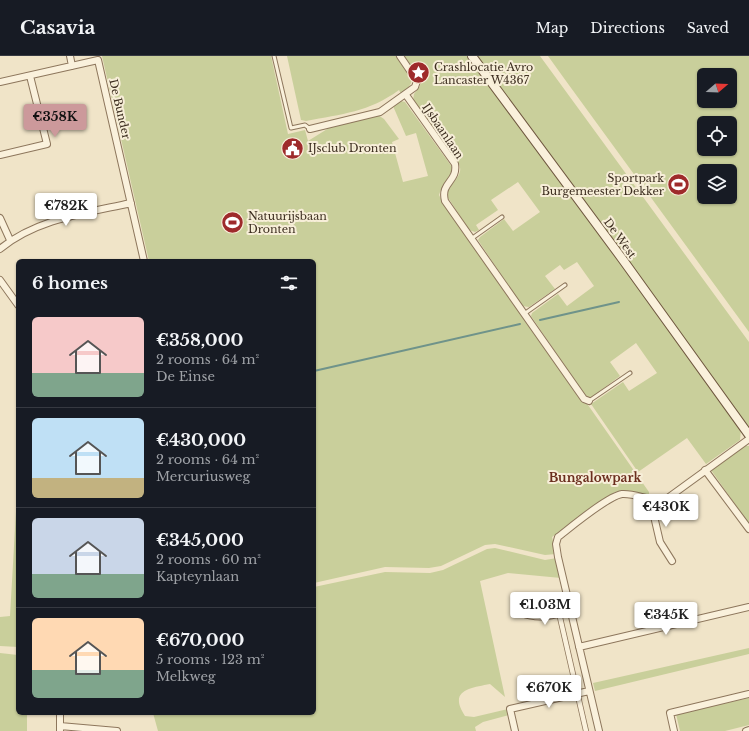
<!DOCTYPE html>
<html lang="en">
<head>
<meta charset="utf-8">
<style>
	body { margin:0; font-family:"Libre Baskerville",serif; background:#242831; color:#f1f3f6; height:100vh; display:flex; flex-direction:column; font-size:15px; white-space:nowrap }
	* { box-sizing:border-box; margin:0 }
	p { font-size:13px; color:#9ea1a6 }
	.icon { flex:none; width:22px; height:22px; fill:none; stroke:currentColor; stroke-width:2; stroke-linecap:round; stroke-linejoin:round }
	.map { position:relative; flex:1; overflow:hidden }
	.side { position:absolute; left:16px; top:203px; width:300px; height:456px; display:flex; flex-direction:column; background:#171b24; border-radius:6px; box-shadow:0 1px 3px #0004 }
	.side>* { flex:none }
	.needle { width:26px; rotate:71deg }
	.fabs { position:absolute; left:697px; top:12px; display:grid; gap:8px }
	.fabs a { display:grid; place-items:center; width:40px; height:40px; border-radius:6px; background:#171b24; box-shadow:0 1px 3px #0004; font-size:20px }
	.price { position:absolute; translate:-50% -34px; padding:0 9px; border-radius:4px; background:#fff; color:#222; font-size:13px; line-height:26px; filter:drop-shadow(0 1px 2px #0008) }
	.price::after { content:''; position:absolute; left:50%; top:24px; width:12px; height:9px; margin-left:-6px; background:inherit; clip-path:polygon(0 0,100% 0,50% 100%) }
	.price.on { background:#cc999b; color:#111 }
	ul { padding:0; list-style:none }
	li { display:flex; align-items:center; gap:12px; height:100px; padding:0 16px }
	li+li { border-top:1px solid #363941 }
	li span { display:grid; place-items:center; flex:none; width:112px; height:80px; border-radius:6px; color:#555 }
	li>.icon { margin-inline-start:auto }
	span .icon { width:48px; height:48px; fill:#fffc; stroke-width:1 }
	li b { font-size:17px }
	h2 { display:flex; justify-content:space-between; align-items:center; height:48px; padding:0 16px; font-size:17px }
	header { display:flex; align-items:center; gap:24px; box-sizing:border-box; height:56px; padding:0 20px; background:#171b24; border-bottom:1px solid #363941 }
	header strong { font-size:19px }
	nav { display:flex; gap:22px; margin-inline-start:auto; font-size:14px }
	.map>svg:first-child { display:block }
	.green { fill:#c9cf9b; fill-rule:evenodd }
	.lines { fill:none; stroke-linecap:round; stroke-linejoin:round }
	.stream { stroke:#6f938a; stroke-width:2 }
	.service-casing { stroke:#8d765c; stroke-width:5 }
	.pedestrian-casing { stroke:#8d765c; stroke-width:6 }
	.minor-casing { stroke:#8d765c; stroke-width:8 }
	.secondary-casing { stroke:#6f573f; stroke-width:10 }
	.service { stroke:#faf1dc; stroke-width:3 }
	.pedestrian { stroke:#faf1dc; stroke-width:4.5 }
	.minor { stroke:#faf1dc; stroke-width:6 }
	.secondary { stroke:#faf1dc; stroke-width:8 }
	.labels { text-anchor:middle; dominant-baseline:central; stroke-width:4; stroke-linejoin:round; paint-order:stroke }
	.poi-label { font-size:11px; fill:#3d2e20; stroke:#f7eed8; text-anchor:start }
	.street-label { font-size:11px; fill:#3d2e20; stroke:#f7eed8 }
	.neighbourhood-label { font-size:12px; font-weight:bold; fill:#6b2e1e; stroke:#f7eed8 }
</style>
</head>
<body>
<header>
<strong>Casavia</strong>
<nav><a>Map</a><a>Directions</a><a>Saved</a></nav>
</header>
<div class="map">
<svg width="749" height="675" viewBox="0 0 749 675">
	<rect width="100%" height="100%" fill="#f0e4c8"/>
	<path class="green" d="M102,0H271L288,78L305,74L308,85L332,70L378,59L384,63L399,83L392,86L403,126L428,120L416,77L406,80L393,50L401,45L405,46L452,111C452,122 442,128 439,139L442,145L582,346L588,349L649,436V440L627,435L615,436L552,481L556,498L545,499L495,488L485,489L441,510L429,512L385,511L314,527V205H149Z
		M287,0H397C408,15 421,24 401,38L399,34C369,56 342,58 306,65L301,64Z
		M404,0H468L741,373L740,384L706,408L687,382L638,416L591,348L623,326L629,335L657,317L636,287L610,306L620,320L592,341H587L584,338L531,260L532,257L558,238L567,250L594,230L577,206L564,214L560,209L545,220L555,233L529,251L522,250L478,184L480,181L504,163L513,175L540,156L518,126L491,144L498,154L476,169L479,174L475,176L469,174L447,140C447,127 465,121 459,108C456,102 451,97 447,92L451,86L447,81L442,83L439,81L413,45L414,38L420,30L421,25Z
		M477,0H540L749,286V374Z
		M548,0H749V276L566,25ZM704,19H730V45H704ZM704,67H730V93H704ZM704,115H730V141H704Z
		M742,390H749V468L711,414Z
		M17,438L18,439V591L0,590V561L10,560Z
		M495,492L545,504L557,502L561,522L508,517L480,525L505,641L490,628C470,632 448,634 465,660L474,661L508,653L509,659L483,666L475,671L476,675H158L153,657H314V531L385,516L430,517L443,514L487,493Z
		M749,592V598L595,635L593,627Z
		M0,597L18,599V657H27V675H0Z
		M749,642V669L725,675H680L676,658Z"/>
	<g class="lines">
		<path class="stream" d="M540,264L619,246
			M314,315L520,268"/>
		<defs>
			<path id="service" d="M274,0L291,72L305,69L310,73
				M471,183L502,161
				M524,258L565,229
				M589,345L630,317"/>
			<path id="pedestrian" d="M559,557L586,675"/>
			<path id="minor" d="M70,0L72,10
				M0,26L98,4L144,205
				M406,39L455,108C458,126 440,126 445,145L584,343L589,345
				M310,73L380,56L415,31L417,25L400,0
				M0,99L47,88L30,20
				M0,162L10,184
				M0,193C36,163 86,157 131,147
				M0,224L18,249
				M705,414L749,473
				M650,443L660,486L672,505
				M522,557C539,564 553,559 571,555
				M579,591L749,551
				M60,670L117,675
				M60,675V657
				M515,675L510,653L589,635
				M599,675L558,501L556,488L558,481C571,471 608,440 622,438C636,437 651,446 665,444L749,383
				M674,675L670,657L749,638
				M746,675L749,674"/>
			<path id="secondary" d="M472,0L623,204L749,379"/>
		</defs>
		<use href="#service" class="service-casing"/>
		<use href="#pedestrian" class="pedestrian-casing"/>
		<use href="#minor" class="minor-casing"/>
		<use href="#secondary" class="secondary-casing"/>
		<use href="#service" class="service"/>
		<use href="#pedestrian" class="pedestrian"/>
		<use href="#minor" class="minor"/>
		<use href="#secondary" class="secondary"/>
	</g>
	<defs>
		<symbol id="sight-disc" viewBox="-11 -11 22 22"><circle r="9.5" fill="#9e2a2b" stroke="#f7eed8"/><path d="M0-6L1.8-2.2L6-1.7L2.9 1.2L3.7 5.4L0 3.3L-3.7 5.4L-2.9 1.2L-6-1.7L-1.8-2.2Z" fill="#fff"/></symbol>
		<symbol id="civic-disc" viewBox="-11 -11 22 22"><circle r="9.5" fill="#9e2a2b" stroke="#f7eed8"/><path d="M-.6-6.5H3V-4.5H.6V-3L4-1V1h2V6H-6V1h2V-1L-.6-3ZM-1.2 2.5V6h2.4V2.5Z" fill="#fff"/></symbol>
		<symbol id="stadium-disc" viewBox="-11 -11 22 22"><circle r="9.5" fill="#9e2a2b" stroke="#f7eed8"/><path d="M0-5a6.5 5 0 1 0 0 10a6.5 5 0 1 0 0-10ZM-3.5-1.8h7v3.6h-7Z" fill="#fff"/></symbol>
	</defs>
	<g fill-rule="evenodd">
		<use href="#sight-disc" x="406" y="4" width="25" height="25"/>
		<use href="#civic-disc" x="280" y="80" width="25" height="25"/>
		<use href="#stadium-disc" x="666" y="116" width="25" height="25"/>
		<use href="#stadium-disc" x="220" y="154" width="25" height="25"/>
	</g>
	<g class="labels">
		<g class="poi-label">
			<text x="434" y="11">Crashlocatie Avro<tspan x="434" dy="13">Lancaster W4367</tspan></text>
			<text x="308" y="92">IJsclub Dronten</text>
			<text x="664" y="122" text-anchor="end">Sportpark<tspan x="664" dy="13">Burgemeester Dekker</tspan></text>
			<text x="248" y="160">Natuurijsbaan<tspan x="248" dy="13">Dronten</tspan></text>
		</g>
		<g class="street-label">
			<text transform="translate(120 53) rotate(77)">De Bunder</text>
			<text transform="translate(443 75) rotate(56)">IJsbaanlaan</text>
			<text transform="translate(620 182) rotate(54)">De West</text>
		</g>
		<g class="neighbourhood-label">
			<text x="595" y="421">Bungalowpark</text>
		</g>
	</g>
</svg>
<div class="fabs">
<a><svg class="needle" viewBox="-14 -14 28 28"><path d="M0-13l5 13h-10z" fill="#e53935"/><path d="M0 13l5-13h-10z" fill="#9ea1a6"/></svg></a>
<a><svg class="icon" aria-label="locate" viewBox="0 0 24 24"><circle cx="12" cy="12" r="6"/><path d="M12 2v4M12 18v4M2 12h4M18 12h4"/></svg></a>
<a><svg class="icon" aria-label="layers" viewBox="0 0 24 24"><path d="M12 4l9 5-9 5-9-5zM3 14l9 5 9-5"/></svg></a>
</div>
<b class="price on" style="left:55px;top:82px">€358K</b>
<b class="price" style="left:66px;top:171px">€782K</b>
<b class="price" style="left:666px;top:472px">€430K</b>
<b class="price" style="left:545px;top:570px">€1.03M</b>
<b class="price" style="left:666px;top:580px">€345K</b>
<b class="price" style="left:549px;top:653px">€670K</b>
<section class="side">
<h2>6 homes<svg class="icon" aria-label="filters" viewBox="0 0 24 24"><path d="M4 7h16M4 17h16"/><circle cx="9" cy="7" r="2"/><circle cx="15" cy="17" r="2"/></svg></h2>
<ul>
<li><span style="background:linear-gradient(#f6c9c9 70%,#7fa58c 0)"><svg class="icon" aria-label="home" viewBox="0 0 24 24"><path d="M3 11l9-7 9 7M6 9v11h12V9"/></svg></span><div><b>€358,000</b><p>2 rooms · 64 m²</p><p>De Einse</p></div></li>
<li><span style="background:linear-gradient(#bfe0f5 75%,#c2b280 0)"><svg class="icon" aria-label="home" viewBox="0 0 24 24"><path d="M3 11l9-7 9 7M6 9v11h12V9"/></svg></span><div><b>€430,000</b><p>2 rooms · 64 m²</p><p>Mercuriusweg</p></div></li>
<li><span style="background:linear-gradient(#c9d6e8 70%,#7fa58c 0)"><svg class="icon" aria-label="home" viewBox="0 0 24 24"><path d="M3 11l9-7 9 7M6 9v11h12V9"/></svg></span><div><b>€345,000</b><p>2 rooms · 60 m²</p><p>Kapteynlaan</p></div></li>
<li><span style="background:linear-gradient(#ffd9b3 65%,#7fa58c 0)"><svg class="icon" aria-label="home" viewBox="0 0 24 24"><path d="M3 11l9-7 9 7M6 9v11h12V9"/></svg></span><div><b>€670,000</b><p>5 rooms · 123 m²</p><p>Melkweg</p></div></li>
</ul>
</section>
</div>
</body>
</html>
